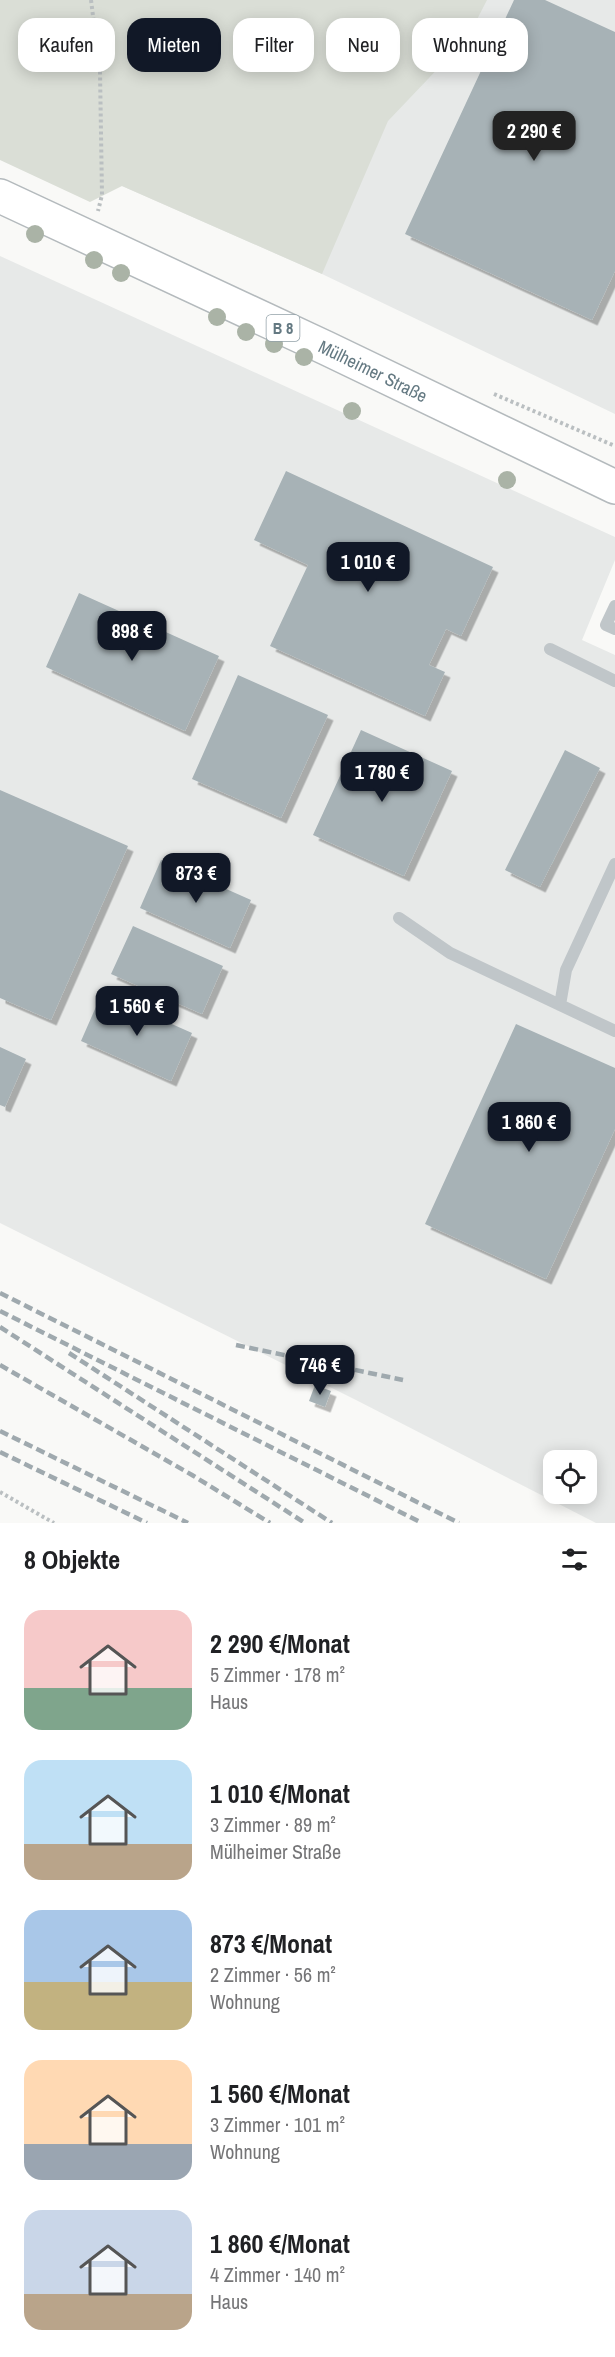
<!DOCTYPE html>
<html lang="de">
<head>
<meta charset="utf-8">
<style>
	body { margin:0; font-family:"Archivo Narrow",sans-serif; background:#f6f6f6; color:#202124; height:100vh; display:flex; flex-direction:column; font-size:22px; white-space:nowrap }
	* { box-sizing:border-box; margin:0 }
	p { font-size:20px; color:#757577 }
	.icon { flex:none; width:33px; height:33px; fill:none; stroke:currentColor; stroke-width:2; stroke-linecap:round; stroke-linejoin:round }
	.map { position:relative; height:1523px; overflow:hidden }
	.panel { display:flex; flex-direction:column; background:#fff; flex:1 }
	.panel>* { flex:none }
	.guide { position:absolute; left:18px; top:18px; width:579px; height:54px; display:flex; gap:12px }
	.buttons { position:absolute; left:543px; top:1450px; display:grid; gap:12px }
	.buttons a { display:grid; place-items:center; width:54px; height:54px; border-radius:12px; background:#fff; box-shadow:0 3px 15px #0003; font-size:30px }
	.price { position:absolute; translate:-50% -51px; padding:0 14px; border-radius:12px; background:#111827; color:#fff; font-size:20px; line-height:39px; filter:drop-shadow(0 2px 3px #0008) }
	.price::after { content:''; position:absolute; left:50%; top:36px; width:18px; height:14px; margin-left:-9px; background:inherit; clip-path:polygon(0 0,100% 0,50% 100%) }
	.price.active { background:#222; color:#fff }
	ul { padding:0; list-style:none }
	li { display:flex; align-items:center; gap:18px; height:150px; padding:0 24px }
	li span { display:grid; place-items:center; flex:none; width:168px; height:120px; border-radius:18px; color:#555 }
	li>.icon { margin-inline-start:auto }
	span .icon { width:72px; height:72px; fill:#fffc; stroke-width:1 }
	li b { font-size:26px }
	h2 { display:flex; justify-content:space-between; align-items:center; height:72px; padding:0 24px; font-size:26px }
	.tag { padding:0 21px; border-radius:18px; background:#fff; box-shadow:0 3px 15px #0003; font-size:21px; line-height:54px }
	.tag.active { background:#111827; color:#fff }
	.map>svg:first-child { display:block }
	.built { fill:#e7e9e8; fill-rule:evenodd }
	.green { fill:#daded6 }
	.building { fill:#a7b2b6; filter:url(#shadow) }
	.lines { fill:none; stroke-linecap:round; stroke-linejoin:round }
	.primary-casing { stroke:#b4babd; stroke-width:36 }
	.path { stroke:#babfc1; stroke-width:4; stroke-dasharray:3 3; stroke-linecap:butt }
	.lane { stroke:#c0c6c9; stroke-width:12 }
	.primary { stroke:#fff; stroke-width:33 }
	.rail { stroke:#9fa9ae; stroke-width:4.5; stroke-dasharray:9 4.5; stroke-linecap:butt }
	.tree { fill:#aab3a6 }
	.labels { text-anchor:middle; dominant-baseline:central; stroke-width:6; stroke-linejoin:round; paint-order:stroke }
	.shield { fill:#fff; stroke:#92a1a8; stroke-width:1.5 }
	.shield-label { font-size:16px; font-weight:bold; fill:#647982 }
	.street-label { font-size:18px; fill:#647982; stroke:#fff }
</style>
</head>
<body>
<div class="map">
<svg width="615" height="1523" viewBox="0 0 615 1523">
	<defs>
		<filter id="shadow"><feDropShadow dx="5.5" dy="5.5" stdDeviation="0" flood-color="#0004"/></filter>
	</defs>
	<rect width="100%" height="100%" fill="#f9f9f7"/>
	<path class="built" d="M388,0H615V414L322,274L122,186Z
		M0,256L615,537V560L582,640L615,655V1523H596L356,1400L0,1223ZM554,1461H586V1494H554Z"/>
	<path class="green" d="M0,0H487L468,37L388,121L322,274L122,186L90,202L0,160Z"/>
	<path class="building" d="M514,0H545L615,32V271L592,320L405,234Z
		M286,471L493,567L461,636L446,629L429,665L445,672L425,716L270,646L308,565L254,540Z
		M79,593L219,656L185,731L46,667Z
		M238,675L328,715L281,818L192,779Z
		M361,730L452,771L404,876L313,835Z
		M565,750L600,768L540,887L505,870Z
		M0,790L128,846L51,1020L0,998Z
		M161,860L251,900L230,948L140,908Z
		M133,926L223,966L202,1014L111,974Z
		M102,993L192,1033L171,1081L81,1041Z
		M516,1024L615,1068V1129L546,1279L425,1224Z
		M0,1047L26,1059L5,1107L0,1105Z
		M315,1385L331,1391L325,1407L309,1401Z"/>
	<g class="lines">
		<defs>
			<path id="primary" d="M0,196L326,348L615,487"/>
		</defs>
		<use href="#primary" class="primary-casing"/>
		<path class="path" d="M91,0L100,71L102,195L98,211
			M494,394L615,446
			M0,1492L54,1523"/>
		<path class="lane" d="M615,606L606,625L615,629
			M550,649L615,681
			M399,918L450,953L615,1031
			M560,1005L566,970L615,864"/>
		<use href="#primary" class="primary"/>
		<path class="rail" d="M0,1293L459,1523
			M0,1311L422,1523
			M0,1327L305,1523
			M236,1345L403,1380
			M69,1353L332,1523
			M0,1365L192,1475L270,1523
			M0,1431L188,1523
			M0,1452L147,1523"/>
	</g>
	<g class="tree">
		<circle cx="35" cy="234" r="9"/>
		<circle cx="94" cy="260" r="9"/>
		<circle cx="121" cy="273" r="9"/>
		<circle cx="217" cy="317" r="9"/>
		<circle cx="246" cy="332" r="9"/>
		<circle cx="274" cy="344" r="9"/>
		<circle cx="304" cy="357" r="9"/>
		<circle cx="352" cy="411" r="9"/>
		<circle cx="507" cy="480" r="9"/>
	</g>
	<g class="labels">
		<rect class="shield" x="266.5" y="315" width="33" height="26" rx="4.5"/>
		<g class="shield-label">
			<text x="283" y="328">B 8</text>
		</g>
		<g class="street-label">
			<text transform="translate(373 371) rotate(26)">Mülheimer Straße</text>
		</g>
	</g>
</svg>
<div class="buttons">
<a><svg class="icon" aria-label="locate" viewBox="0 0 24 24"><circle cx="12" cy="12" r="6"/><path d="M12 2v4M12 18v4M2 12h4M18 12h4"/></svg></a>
</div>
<b class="price active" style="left:534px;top:162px">2 290 €</b>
<b class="price" style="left:368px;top:593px">1 010 €</b>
<b class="price" style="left:132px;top:662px">898 €</b>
<b class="price" style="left:382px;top:803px">1 780 €</b>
<b class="price" style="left:196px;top:904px">873 €</b>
<b class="price" style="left:137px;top:1037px">1 560 €</b>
<b class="price" style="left:529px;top:1153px">1 860 €</b>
<b class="price" style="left:320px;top:1396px">746 €</b>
<div class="guide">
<a class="tag">Kaufen</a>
<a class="tag active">Mieten</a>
<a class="tag">Filter</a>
<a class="tag">Neu</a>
<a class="tag">Wohnung</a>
</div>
</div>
<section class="panel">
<h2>8 Objekte<svg class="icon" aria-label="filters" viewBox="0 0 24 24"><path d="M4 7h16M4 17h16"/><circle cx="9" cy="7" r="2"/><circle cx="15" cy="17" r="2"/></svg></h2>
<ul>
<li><span style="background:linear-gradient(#f6c9c9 65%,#7fa58c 0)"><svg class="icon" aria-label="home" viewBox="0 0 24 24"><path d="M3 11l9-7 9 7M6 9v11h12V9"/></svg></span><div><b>2 290 €/Monat</b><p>5 Zimmer · 178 m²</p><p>Haus</p></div></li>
<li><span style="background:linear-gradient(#bfe0f5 70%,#b9a48a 0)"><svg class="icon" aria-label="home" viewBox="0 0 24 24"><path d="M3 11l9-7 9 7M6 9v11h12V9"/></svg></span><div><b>1 010 €/Monat</b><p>3 Zimmer · 89 m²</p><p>Mülheimer Straße</p></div></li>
<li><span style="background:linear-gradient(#a9c7e8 60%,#c2b280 0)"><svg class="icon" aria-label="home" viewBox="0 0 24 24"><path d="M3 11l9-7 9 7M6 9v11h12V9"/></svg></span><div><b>873 €/Monat</b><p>2 Zimmer · 56 m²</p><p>Wohnung</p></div></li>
<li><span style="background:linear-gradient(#ffd9b3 70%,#9aa5b1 0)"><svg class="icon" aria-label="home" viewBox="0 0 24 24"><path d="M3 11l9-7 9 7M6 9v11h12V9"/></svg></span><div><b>1 560 €/Monat</b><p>3 Zimmer · 101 m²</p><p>Wohnung</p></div></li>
<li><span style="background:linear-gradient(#c9d6e8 70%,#b9a48a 0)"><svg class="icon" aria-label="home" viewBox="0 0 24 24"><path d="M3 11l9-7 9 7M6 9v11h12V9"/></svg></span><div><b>1 860 €/Monat</b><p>4 Zimmer · 140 m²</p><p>Haus</p></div></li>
</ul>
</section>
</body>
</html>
